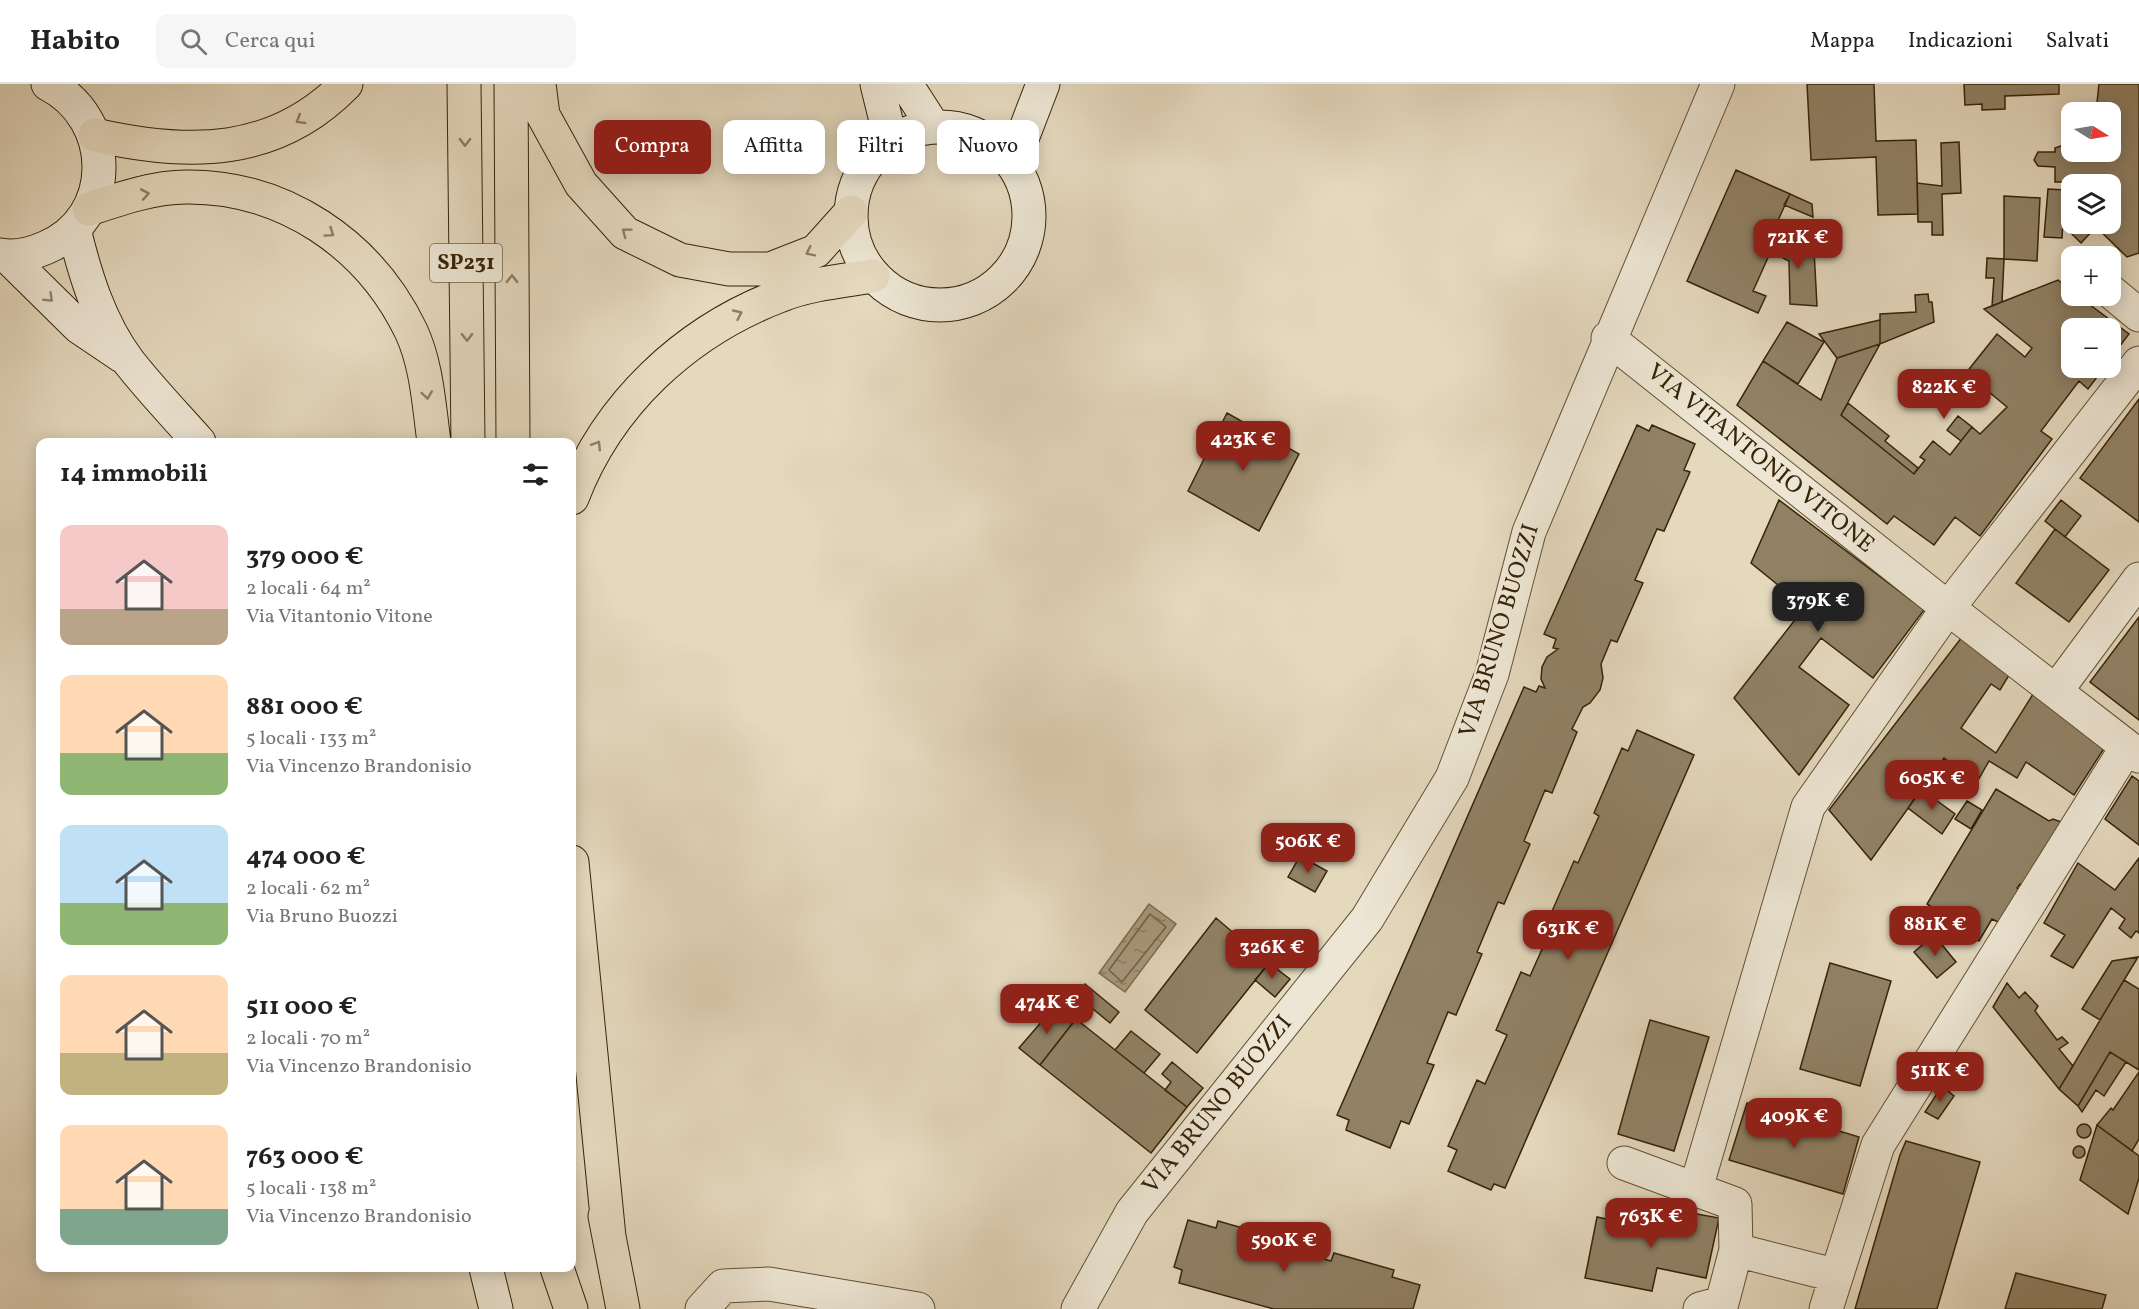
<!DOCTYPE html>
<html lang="it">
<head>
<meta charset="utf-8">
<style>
	body { margin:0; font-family:Vollkorn,serif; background:#f6f6f6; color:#222; height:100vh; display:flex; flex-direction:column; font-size:22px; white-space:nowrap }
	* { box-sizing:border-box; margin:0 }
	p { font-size:20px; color:#767676 }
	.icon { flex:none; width:33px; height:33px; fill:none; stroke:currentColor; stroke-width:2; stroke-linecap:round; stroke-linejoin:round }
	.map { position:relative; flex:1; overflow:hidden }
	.panel { position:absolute; left:36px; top:354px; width:540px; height:834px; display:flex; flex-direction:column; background:#fff; border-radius:12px; box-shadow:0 3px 15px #0003 }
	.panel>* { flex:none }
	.hud { position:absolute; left:594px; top:36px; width:570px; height:54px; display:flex; gap:12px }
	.needle { width:39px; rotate:101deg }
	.fabs { position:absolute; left:2061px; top:18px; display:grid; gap:12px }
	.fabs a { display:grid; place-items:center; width:60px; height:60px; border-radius:12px; background:#fff; box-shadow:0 3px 15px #0003; font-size:30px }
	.price { position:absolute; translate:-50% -51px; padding:0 14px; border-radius:12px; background:#8f2418; color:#fff; font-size:20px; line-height:39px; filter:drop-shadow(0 2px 3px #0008) }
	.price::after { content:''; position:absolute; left:50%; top:36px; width:18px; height:14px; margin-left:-9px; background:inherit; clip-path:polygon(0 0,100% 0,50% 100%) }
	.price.on { background:#222; color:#fff }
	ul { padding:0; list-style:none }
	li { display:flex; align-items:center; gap:18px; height:150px; padding:0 24px }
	li span { display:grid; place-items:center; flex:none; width:168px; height:120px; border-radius:12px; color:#555 }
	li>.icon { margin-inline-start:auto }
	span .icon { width:72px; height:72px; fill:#fffc; stroke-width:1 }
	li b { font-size:26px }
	h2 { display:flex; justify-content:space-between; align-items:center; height:72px; padding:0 24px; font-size:26px }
	.chip { padding:0 21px; border-radius:12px; background:#fff; box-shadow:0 3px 15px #0003; font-size:21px; line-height:54px }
	.chip.on { background:#8f2418; color:#fff }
	header { display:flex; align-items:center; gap:36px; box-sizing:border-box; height:84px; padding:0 30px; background:#fff; border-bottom:2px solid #e0e0e0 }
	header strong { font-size:28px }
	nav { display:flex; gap:33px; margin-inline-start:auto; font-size:21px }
	.search { width:420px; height:54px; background:#f6f6f6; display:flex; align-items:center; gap:15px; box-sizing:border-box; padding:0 21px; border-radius:12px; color:#767676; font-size:22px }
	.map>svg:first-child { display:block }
	.water { fill:url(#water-ripples); stroke:#7b6b4f; stroke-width:1.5 }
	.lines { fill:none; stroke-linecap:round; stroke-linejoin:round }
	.shore { stroke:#706043; stroke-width:1.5 }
	.building { fill:#918266; stroke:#372407; stroke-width:1.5 }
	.street-casing { stroke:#625134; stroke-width:35 }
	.secondary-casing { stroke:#372407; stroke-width:35 }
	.primary-casing { stroke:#372407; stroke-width:35 }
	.street { stroke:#ede6d4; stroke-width:33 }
	.secondary { stroke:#ede6d4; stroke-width:33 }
	.primary { stroke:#e4d8bd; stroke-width:33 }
	.oneway { stroke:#8e7e62 }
	.oneway2 { stroke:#92856e }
	.labels { text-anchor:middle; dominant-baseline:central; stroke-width:4.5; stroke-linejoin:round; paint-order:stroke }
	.shield { fill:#ede6d4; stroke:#6e5e44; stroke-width:1.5 }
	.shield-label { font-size:22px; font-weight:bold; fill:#372407 }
	.street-label { font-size:24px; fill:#372407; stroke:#ede6d4 }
</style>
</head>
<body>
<header>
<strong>Habito</strong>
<div class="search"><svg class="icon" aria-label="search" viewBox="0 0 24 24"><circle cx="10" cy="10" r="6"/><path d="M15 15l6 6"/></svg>Cerca qui</div>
<nav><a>Mappa</a><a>Indicazioni</a><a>Salvati</a></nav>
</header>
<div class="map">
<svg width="2139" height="1225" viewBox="0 0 2139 1225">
	<defs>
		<pattern id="water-ripples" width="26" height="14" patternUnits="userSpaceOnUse" patternTransform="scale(1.5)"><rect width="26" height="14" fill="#a99b7f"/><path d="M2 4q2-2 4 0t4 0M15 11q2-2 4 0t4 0" fill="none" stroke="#8a7e66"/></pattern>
	</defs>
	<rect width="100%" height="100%" fill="#e4d8bd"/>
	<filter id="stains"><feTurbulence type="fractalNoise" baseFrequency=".00333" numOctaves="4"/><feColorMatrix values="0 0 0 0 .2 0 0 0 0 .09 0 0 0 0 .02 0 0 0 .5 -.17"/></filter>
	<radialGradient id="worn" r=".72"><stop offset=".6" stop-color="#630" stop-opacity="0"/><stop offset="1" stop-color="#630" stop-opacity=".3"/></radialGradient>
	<path class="water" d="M1149,820L1176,840L1125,908L1099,889Z"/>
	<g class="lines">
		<path class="shore" d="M1150,830L1166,843L1122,898L1109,886Z"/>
	</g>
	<path class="building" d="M1807,0H1874L1876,57L1916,56L1918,130L1878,131L1876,73L1811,76Z
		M1964,0H2059V10L2005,12V25L1982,26V20L1965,21Z
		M2099,0H2139V169L2127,173L2093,140H2110V100H2072V118L2066,112V98H2055V83L2038,82L2034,76L2038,68H2055V64L2072,58V68H2110V28H2096Z
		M1959,58L1961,109L1942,110L1943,151H1932V138H1918L1917,99L1942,102L1941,59Z
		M1736,86L1790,110L1765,165L1771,167L1753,207L1766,212L1758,229L1687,197Z
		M2048,105L2065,106L2062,154L2044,153Z
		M1790,110L1812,120L1813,133L1784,121Z
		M2004,112L2040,114L2037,177L2004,175Z
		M2072,133V140H2093L2096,143L2081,159L2063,141Z
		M1771,152L1786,158L1787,154L1814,166L1817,222L1790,220L1789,177L1765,165Z
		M1987,174L2004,175L2002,218L1992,222L1994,194H1986Z
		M2058,196L2072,207V212H2078L2129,250L2110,275V244H2072V284H2104L2088,305L2079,297L2041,347L2052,355L1980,452L1955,433L1934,461L1894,432L1887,440L1737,321L1763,277L1821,316L1837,274L1880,260L1841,331L1914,390L1925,376L1920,373L1933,357L1950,371L1972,343L1980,350L2007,323L1966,289L1997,250L2025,273L2032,264L1984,225Z
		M1928,210L1929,218H1932L1934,238L1880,260V230L1916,228L1915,211Z
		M1880,236V260L1837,274L1819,250Z
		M1787,238L1824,258L1798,300L1763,277Z
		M2139,315V438L2080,394Z
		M1848,319L1889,352L1885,357L1918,384L1914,390L1841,331Z
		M1227,329L1299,370L1259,447L1188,407Z
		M1958,332L1972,343L1961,357L1947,346Z
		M1637,341L1649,347L1652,341L1695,360L1684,386L1690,388L1664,447L1657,445L1635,496L1643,499L1617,558L1611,556L1601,580L1603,594L1600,606L1590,619L1583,623L1572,645L1577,648L1552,709L1545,706L1524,757L1530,760L1504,820L1498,818L1477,868L1482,870L1456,931L1448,928L1427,979L1434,981L1409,1040L1401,1037L1390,1064L1346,1046L1349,1036L1337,1031L1524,603L1536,608L1539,602L1545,604L1541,595L1542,583L1547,573L1558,565L1553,564L1556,555L1544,550Z
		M1779,416L1924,526L1873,594L1821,554L1799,583L1849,621L1799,691L1734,614L1805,523L1751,479Z
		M2061,416L2081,432L2065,453L2045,437Z
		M2055,445L2109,486L2069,538L2016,499Z
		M2139,533V636L2090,598Z
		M1962,553L2011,588L2000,606L1991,600L1961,644L1996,669L2035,607L2105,663L2074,711L2026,678L2017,694L1989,677L1977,698L1944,674L1871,776L1829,726Z
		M1637,646L1694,671L1505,1104L1494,1100L1491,1106L1448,1087L1457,1066L1448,1062L1477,996L1485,1000L1507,951L1496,946L1521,888L1530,892L1552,843L1546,841L1574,777L1578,779L1599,732L1594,729L1622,664L1628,667Z
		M2132,692L2139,697V761L2105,735Z
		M1921,705L1955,730L1942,750L1908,724Z
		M1996,705L2049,737L2053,735L2061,738L2025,804L2020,800L2017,804L2022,807L2000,839L1992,835L1979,857L1954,843L1956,839L1927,820Z
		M1967,717L1982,726L1971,745L1955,735Z
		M1300,772L1327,787L1315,808L1288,793Z
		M2139,774V849L2136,847L2131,854L2119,844L2125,835L2111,824L2073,884L2051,872L2065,851L2044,839L2078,779L2115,806Z
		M1216,834L1269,879L1197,969L1145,926Z
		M1934,851L1956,878L1937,894L1914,868Z
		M2138,873L2100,936L2082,925L2112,877Z
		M1269,879L1290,895L1275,913L1255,896Z
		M1830,879L1891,897L1860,1002L1800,985Z
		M2124,896L2139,905V986L2110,968L2078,1022L2059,1005Z
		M2007,899L2019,914L2025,908L2038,922L2035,927L2057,956L2062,953L2068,959L2059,965L2073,982L2059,1005L1993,923Z
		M1085,900L1119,928L1110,939L1076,911Z
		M1056,921L1075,936L1040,981L1019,964Z
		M1076,935L1187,1023L1151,1069L1040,981Z
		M1650,936L1709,953L1674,1067L1618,1050Z
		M1131,947L1160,970L1144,989L1115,966Z
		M2110,968L2126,978L2104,1012L2096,1006L2082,1028L2078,1022Z
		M1172,978L1203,1004L1187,1023L1165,1006L1171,998L1162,990Z
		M2139,988V1055L2132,1067L2097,1041L2111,1024L2113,1026Z
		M1942,1002L1954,1012L1938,1035L1925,1028Z
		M1747,1019L1859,1053L1843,1110L1729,1076Z
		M2077 1047a7 7 0 1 1 14 0a7 7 0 1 1-14 0Z
		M2097,1041L2139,1072V1094L2128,1130L2080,1096Z
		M1906,1057L1980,1078L1937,1225H1855L1900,1071Z
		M2073 1068a6 6 0 1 1 12 0a6 6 0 1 1-12 0Z
		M1670,1125L1719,1134L1706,1194L1657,1184L1652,1207L1585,1194L1597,1133L1646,1144L1647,1136L1667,1140Z
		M1188,1136L1216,1144L1218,1137L1281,1155L1279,1162L1331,1177L1334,1169L1394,1186L1392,1193L1420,1201L1413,1225H1274L1179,1199L1182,1186L1174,1183Z
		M2016,1189L2106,1211L2102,1225H2005Z"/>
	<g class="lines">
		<defs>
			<path id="street" d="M2110,207L2139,231
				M1608,254L1948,524L2139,672
				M2056,607L2139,495
				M1624,1079L1735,1120L1736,1166L1834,1191
				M1696,1104L1808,723L1948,524L2139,279
				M702,1225L723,1202L769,1200L918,1225
				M1078,1225L1132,1128L1367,835L1452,694L1492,590L1529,448L1718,0
				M1700,1225L1722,1219L1736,1166
				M1826,1225L1878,1061L2127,663"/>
			<path id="secondary" d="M877,0L891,57
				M906,0L933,42
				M851 132a89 89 0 1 1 178 0a89 89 0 1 1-178 0Z
				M1013,78L1043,0
				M74,145C85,191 100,240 129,278C151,306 176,332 199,358
				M0,171C15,174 31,170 45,164C117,134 116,35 48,0
				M8,173L79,243L122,272
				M486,1184L496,1225"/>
			<path id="primary" d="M464,0L468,358
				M511,0L513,358
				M539,0L543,31L581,100L625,149L680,176L729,185H770L816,167L851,128
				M95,51C188,72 275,73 346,0
				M89,125C119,115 154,103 186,103C284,102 369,160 411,247C427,281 429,322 434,358
				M572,414C608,320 685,248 779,212C808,200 842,197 873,192
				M572,778L609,1153
				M605,1132L623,1225
				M557,1184L571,1225"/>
		</defs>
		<use href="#street" class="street-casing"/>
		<use href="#secondary" class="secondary-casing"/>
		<use href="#primary" class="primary-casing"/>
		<use href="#street" class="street"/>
		<use href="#secondary" class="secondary"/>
		<use href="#primary" class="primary"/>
	</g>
	<defs><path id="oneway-chevron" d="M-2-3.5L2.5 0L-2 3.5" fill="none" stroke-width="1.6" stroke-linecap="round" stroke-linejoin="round" transform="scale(1.5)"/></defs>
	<g class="oneway">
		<use href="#oneway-chevron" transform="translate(300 36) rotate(149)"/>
		<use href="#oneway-chevron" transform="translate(465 58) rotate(90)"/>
		<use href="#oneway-chevron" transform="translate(145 110) rotate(-10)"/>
		<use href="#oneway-chevron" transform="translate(626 148) rotate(-143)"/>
		<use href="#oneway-chevron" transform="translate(330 149) rotate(34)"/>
		<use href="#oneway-chevron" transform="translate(810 168) rotate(154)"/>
		<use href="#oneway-chevron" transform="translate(512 195) rotate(-90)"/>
		<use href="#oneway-chevron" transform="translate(738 230) rotate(-25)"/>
		<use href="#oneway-chevron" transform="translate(467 253) rotate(89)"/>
		<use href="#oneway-chevron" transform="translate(427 311) rotate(82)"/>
		<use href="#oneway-chevron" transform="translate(597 361) rotate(-58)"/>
	</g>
	<use class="oneway2" href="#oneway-chevron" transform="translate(49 214) rotate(44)"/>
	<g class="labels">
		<rect class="shield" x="430" y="160" width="72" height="38" rx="4.5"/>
		<g class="shield-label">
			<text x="466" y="179">SP231</text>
		</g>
		<g class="street-label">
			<text transform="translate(1760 375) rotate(39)">VIA VITANTONIO VITONE</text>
			<text transform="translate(1500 547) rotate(-73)">VIA BRUNO BUOZZI</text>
			<text transform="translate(1218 1021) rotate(-51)">VIA BRUNO BUOZZI</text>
		</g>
	</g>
	<rect width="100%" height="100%" filter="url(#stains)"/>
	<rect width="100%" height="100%" fill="url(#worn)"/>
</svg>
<div class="fabs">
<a><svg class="needle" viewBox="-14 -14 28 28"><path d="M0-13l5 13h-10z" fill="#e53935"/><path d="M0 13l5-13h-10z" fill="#767676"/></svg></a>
<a><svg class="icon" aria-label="layers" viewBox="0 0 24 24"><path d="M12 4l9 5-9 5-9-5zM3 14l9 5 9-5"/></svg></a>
<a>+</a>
<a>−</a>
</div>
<b class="price" style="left:1798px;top:186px">721K €</b>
<b class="price" style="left:1944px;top:336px">822K €</b>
<b class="price" style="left:1243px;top:388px">423K €</b>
<b class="price on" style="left:1818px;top:549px">379K €</b>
<b class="price" style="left:1932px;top:727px">605K €</b>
<b class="price" style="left:1308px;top:790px">506K €</b>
<b class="price" style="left:1935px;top:873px">881K €</b>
<b class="price" style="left:1568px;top:877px">631K €</b>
<b class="price" style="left:1272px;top:896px">326K €</b>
<b class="price" style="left:1047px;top:951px">474K €</b>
<b class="price" style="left:1940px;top:1019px">511K €</b>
<b class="price" style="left:1794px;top:1065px">409K €</b>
<b class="price" style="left:1651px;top:1165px">763K €</b>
<b class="price" style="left:1284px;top:1189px">590K €</b>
<div class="hud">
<a class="chip on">Compra</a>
<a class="chip">Affitta</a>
<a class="chip">Filtri</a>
<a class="chip">Nuovo</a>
</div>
<section class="panel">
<h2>14 immobili<svg class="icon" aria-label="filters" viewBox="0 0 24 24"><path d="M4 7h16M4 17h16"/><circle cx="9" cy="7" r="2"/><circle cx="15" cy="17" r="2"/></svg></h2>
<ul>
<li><span style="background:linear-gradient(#f6c9c9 70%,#b9a48a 0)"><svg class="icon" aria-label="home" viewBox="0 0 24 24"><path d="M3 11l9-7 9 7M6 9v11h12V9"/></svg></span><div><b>379 000 €</b><p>2 locali · 64 m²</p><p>Via Vitantonio Vitone</p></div></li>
<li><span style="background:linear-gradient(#ffd9b3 65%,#8fb573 0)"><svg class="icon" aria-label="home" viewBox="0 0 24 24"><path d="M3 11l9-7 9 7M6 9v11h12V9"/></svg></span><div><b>881 000 €</b><p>5 locali · 133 m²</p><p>Via Vincenzo Brandonisio</p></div></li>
<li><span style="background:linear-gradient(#bfe0f5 65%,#8fb573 0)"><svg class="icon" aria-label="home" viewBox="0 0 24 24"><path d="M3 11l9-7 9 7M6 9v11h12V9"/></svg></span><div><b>474 000 €</b><p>2 locali · 62 m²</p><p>Via Bruno Buozzi</p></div></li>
<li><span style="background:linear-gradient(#ffd9b3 65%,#c2b280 0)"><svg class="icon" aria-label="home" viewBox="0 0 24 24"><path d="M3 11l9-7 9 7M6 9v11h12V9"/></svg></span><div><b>511 000 €</b><p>2 locali · 70 m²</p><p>Via Vincenzo Brandonisio</p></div></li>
<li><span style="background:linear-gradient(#ffd9b3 70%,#7fa58c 0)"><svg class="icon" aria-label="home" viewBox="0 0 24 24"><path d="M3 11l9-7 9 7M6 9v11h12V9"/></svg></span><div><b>763 000 €</b><p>5 locali · 138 m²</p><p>Via Vincenzo Brandonisio</p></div></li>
</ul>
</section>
</div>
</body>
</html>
